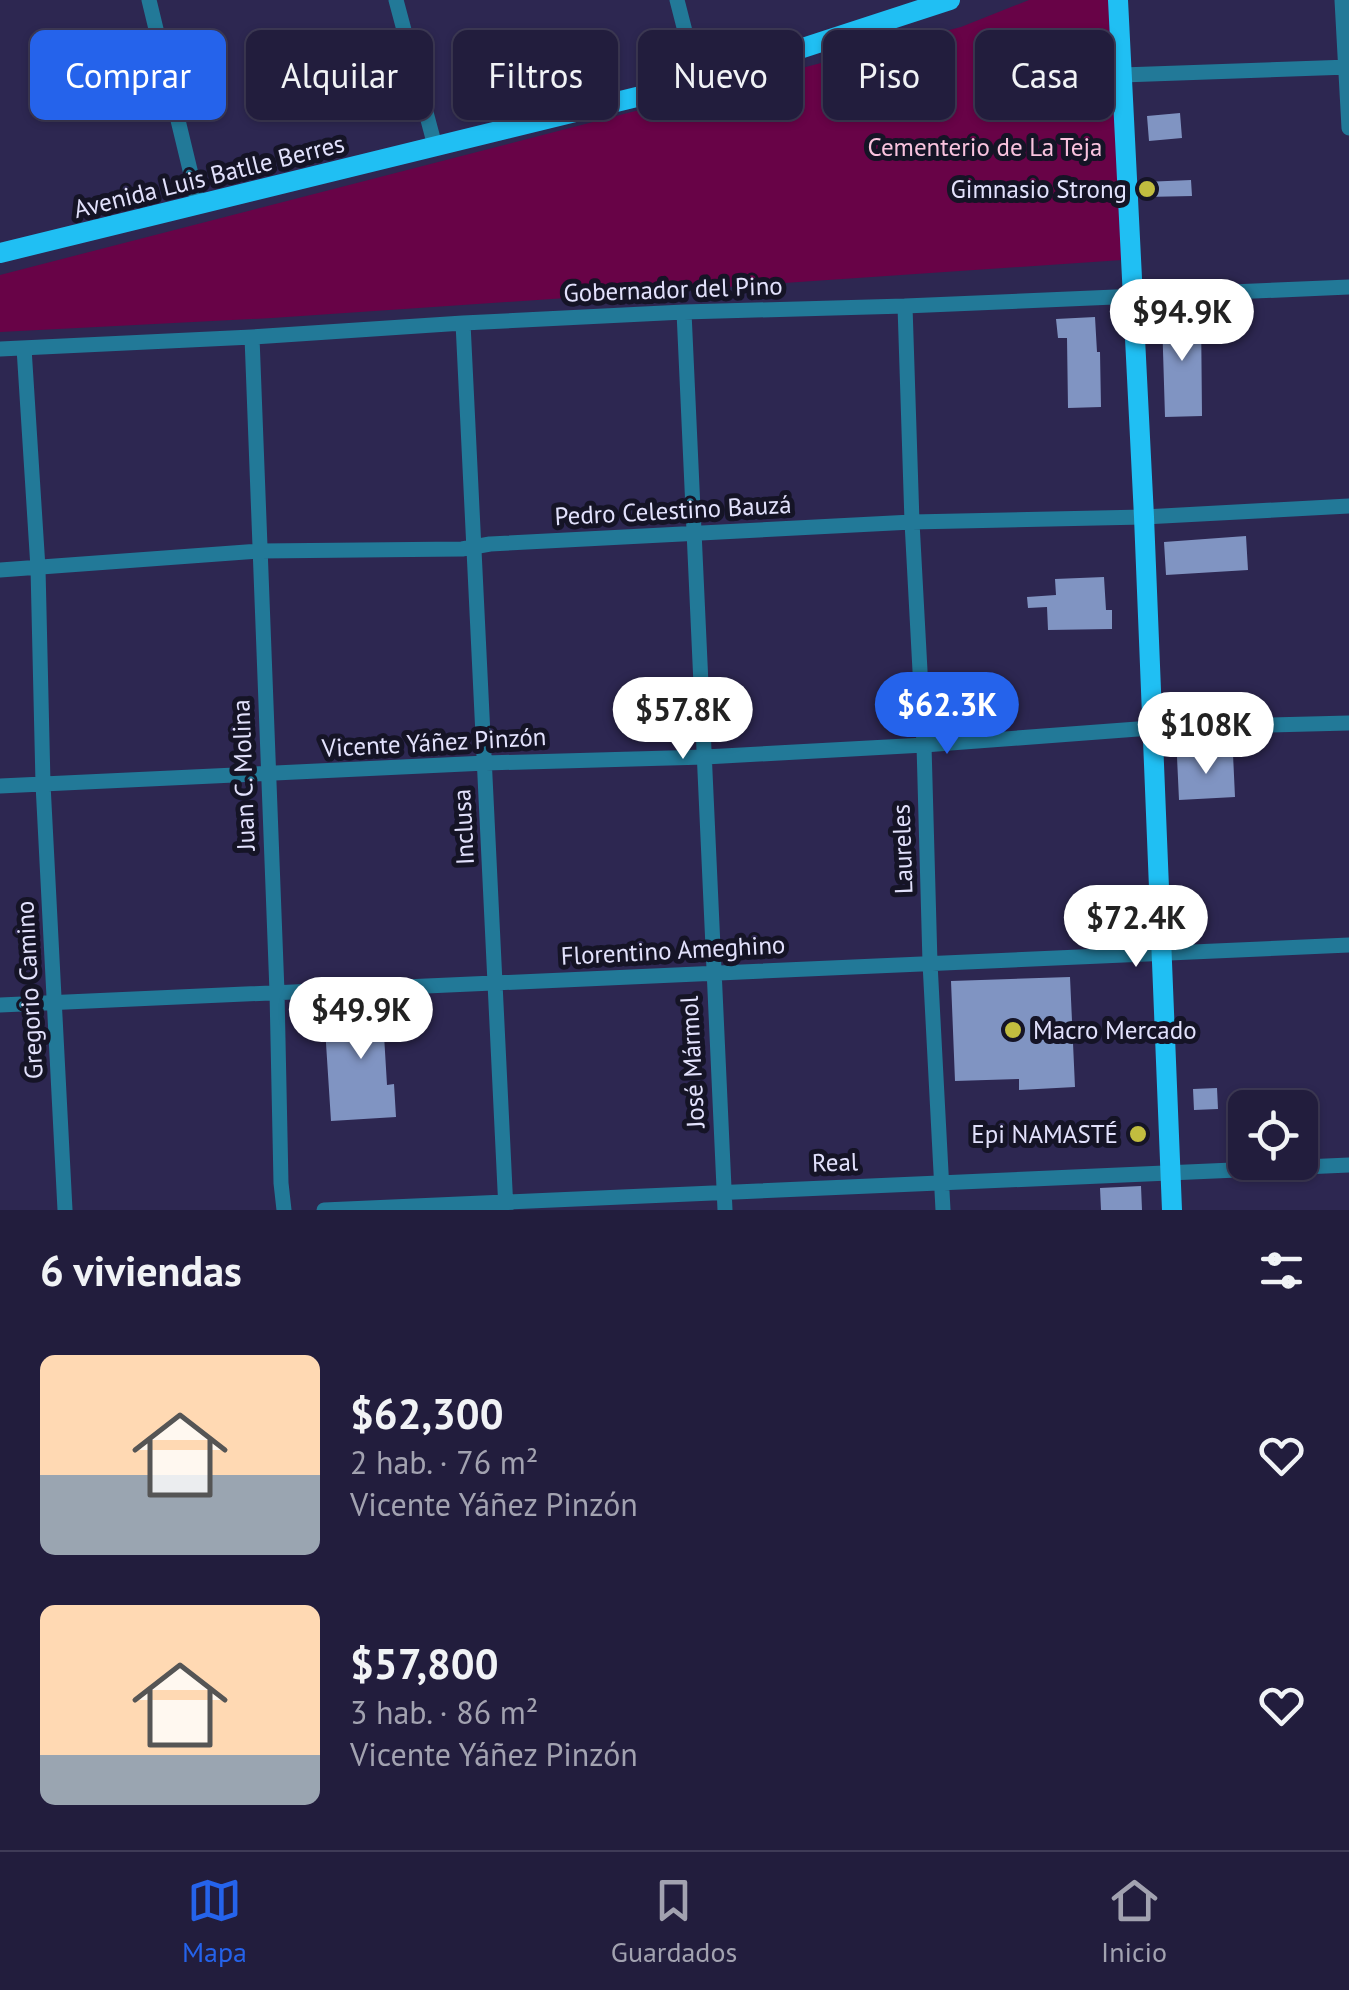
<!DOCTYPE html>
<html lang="es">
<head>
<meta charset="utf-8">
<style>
	body { margin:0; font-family:"PT Sans",sans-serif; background:#2a2644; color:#f1f3f6; height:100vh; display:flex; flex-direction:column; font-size:38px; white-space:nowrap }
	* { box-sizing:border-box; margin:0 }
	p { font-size:32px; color:#a2a2b0 }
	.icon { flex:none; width:55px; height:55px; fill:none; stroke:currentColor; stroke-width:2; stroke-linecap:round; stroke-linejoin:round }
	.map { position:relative; height:1210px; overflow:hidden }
	.panel { display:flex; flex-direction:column; background:#221d3d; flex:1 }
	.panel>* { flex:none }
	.banner { position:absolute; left:30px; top:30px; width:1290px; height:90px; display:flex; gap:20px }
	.fabs { position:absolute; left:1228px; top:1090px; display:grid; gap:20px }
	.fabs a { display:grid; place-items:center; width:90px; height:90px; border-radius:15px; background:#221d3d; box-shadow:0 2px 8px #0004,0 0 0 2px #3f3b57; font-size:50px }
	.price { position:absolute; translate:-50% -85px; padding:0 22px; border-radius:35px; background:#fff; color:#222; font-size:32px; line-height:65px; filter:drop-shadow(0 2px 5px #0008) }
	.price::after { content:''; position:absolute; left:50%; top:60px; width:30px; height:22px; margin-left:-15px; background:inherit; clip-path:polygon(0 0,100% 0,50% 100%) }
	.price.on { background:#2563eb; color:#fff }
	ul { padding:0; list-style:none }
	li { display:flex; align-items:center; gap:30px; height:250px; padding:0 40px }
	li span { display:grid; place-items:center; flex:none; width:280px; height:200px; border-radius:15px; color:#555 }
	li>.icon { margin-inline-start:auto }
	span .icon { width:120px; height:120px; fill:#fffc; stroke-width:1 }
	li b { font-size:42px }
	h2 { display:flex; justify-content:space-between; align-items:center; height:120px; padding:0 40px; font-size:42px }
	.pill { padding:0 35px; border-radius:15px; background:#221d3d; box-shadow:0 2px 8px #0004,0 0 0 2px #3f3b57; font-size:35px; line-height:90px }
	.pill.on { background:#2563eb; color:#fff }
	.tabs { display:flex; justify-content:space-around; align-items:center; height:140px; border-top:2px solid #3f3b57; background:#221d3d; font-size:28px; color:#a2a2b0 }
	.tabs a { display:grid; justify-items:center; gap:5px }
	.tabs .on { color:#2563eb }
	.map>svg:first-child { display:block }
	.green { fill:#680347 }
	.building { fill:#8094c2 }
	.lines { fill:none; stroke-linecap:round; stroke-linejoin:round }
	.minor { stroke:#227998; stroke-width:15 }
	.major { stroke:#20bff3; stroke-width:20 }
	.poi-dot { fill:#c2bd3f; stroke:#151426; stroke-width:4 }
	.labels { text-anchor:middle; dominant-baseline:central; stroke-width:10; stroke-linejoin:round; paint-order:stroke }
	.park-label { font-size:25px; fill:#f9c3de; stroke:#151426 }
	.street-label { font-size:25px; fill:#e2e1fc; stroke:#151426 }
	.poi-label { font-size:25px; fill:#e2e1fc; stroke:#151426; text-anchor:end }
</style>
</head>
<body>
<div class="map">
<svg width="1349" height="1210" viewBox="0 0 1349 1210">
	<rect width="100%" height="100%" fill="#2d2751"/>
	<path class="green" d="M1029,0H1111L1122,260L272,318L0,332V275L961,27Z"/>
	<path class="building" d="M1180,113L1182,138L1149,141L1147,116Z
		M1191,180L1192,196L1145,197L1144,182Z
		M1167,312H1201L1202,416L1165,417L1162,318Z
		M1095,317L1097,352H1100L1101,407L1068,408L1067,338H1058L1056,319Z
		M1246,536L1248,570L1166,575L1164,542Z
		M1104,577L1106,610H1112V629L1048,630L1047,607L1028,608L1027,597L1056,595L1055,579Z
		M1233,754L1235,797L1179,800L1177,757Z
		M1070,977L1075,1087L1019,1090V1079L955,1081L951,981Z
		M405,1007L407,1034L384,1035L387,1085L394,1084L396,1117L331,1121L324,1012Z
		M1217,1088L1218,1109L1194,1110L1193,1089Z
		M1141,1186L1142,1210H1101L1100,1188Z"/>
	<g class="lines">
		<path class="minor" d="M149,0L198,203
			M396,0L435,146
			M677,0L698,82
			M1342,0L1349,128
			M1122,75L1349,67
			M905,306L912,522L924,745L930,963L943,1210
			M684,312L725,1210
			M463,323L506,1210
			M252,337L277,992L281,1183L284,1210
			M24,348L38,568L43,784L65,1210
			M0,349L252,337L463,323L684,312L905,306L1349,287
			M0,570L260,551L462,549L490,544L912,522L1144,517L1349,506
			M0,786L486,763L705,757L924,745L1151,728L1349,723
			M0,1005L1349,945
			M324,1210L1349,1165"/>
		<path class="major" d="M1118,0L1144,517L1172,1210
			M0,253L698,82L950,0"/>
	</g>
	<g class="poi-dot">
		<circle cx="1147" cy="189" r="10"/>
		<circle cx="1013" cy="1030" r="10"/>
		<circle cx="1138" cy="1134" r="10"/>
	</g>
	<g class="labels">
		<g class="park-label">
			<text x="985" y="147">Cementerio de La Teja</text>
		</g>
		<g class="street-label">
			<text transform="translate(209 176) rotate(-14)">Avenida Luis Batlle Berres</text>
			<text transform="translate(673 289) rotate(-2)">Gobernador del Pino</text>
			<text transform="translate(673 510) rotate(-3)">Pedro Celestino Bauzá</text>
			<text transform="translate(434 742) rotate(-3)">Vicente Yáñez Pinzón</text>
			<text transform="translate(243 775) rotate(-92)">Juan C. Molina</text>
			<text transform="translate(463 827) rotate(-93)">Inclusa</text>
			<text transform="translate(902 849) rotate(-92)">Laureles</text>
			<text transform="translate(673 950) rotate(-3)">Florentino Ameghino</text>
			<text transform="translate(29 990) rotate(-93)">Gregorio Camino</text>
			<text transform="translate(692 1062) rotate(-93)">José Mármol</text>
			<text transform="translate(835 1162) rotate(-2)">Real</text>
		</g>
		<g class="poi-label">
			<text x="1127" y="189">Gimnasio Strong</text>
			<text x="1033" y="1030" text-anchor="start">Macro Mercado</text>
			<text x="1118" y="1134">Epi NAMASTÉ</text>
		</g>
	</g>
</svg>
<div class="fabs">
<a><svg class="icon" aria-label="locate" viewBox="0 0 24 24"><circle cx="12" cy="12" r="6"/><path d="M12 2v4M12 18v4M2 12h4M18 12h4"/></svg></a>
</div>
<b class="price" style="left:1182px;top:364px">$94.9K</b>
<b class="price on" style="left:947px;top:757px">$62.3K</b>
<b class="price" style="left:683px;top:762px">$57.8K</b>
<b class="price" style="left:1206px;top:777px">$108K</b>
<b class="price" style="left:1136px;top:970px">$72.4K</b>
<b class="price" style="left:361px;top:1062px">$49.9K</b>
<div class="banner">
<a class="pill on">Comprar</a>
<a class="pill">Alquilar</a>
<a class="pill">Filtros</a>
<a class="pill">Nuevo</a>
<a class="pill">Piso</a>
<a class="pill">Casa</a>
</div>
</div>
<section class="panel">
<h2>6 viviendas<svg class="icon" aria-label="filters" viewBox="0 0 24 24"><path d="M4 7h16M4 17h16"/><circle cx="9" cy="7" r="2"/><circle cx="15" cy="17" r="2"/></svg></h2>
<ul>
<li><span style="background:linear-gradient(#ffd9b3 60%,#9aa5b1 0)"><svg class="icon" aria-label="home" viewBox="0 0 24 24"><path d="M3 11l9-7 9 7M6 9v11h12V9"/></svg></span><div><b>$62,300</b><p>2 hab. · 76 m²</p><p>Vicente Yáñez Pinzón</p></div><svg class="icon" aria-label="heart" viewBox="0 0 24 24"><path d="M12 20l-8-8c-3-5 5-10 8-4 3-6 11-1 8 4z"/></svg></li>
<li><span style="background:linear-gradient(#ffd9b3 75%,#9aa5b1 0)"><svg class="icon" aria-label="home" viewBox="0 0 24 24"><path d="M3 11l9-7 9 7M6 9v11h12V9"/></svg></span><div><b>$57,800</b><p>3 hab. · 86 m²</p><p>Vicente Yáñez Pinzón</p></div><svg class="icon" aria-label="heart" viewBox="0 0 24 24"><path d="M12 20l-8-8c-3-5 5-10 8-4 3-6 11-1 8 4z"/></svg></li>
</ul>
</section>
<nav class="tabs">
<a class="on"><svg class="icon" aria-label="map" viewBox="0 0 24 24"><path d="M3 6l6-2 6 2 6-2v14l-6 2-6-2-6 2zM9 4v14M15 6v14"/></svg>Mapa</a>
<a><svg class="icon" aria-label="saved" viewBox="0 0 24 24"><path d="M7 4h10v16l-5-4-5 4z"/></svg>Guardados</a>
<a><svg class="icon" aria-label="home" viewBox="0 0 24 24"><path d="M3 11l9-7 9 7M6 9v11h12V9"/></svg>Inicio</a>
</nav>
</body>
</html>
